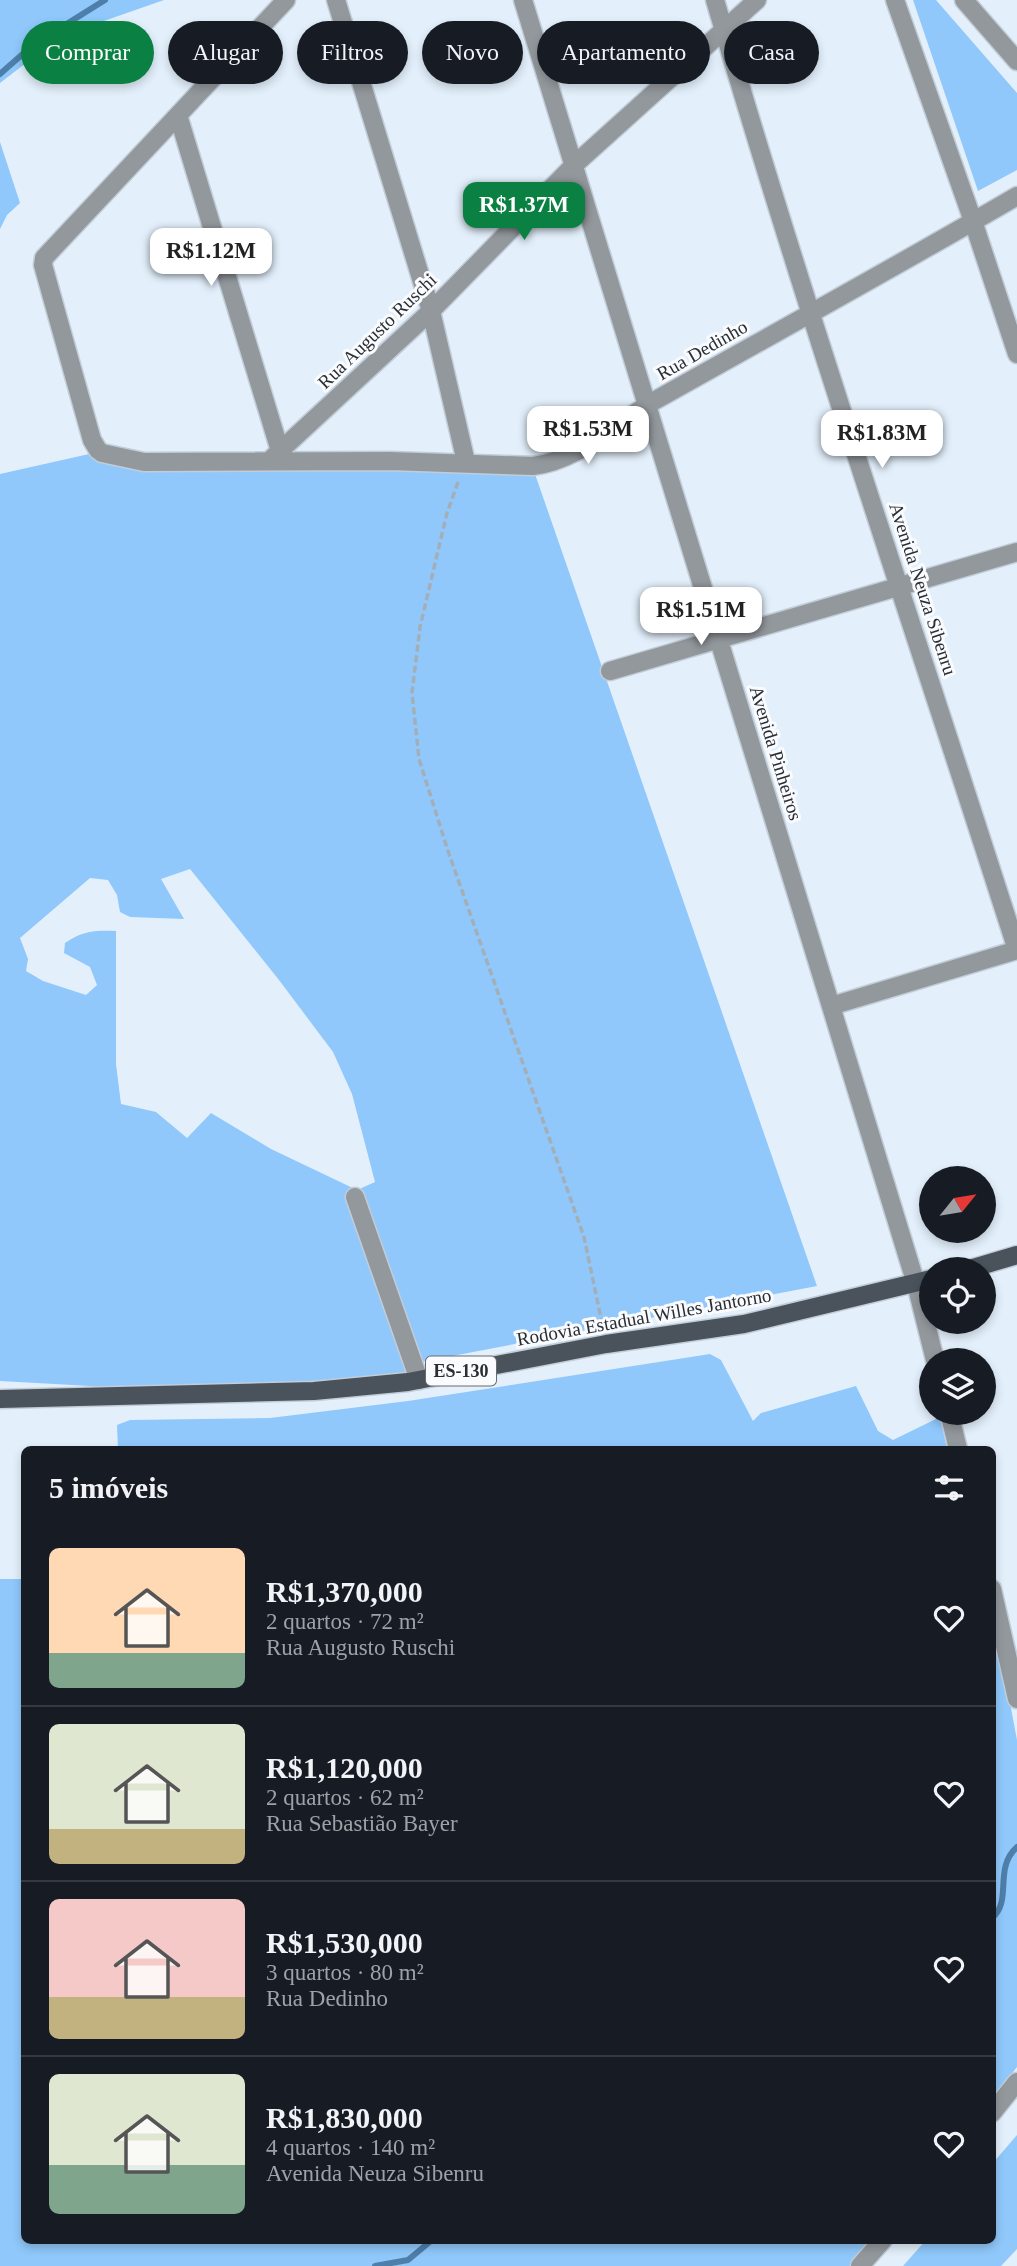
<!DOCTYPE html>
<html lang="pt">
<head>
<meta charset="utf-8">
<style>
	body { margin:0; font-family:Georgia,serif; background:#242831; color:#f1f3f6; height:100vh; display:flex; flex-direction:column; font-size:26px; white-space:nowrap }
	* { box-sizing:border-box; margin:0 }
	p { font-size:23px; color:#9ea1a6 }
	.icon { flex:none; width:38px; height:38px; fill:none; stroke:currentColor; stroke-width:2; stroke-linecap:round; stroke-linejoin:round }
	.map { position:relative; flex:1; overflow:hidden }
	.side { position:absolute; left:21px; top:1446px; width:975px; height:798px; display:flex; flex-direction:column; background:#171b24; border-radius:10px; box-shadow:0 4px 10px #0003 }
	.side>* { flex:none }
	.banner { position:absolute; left:21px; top:21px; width:976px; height:63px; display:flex; gap:14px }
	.needle { width:46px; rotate:60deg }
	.tools { position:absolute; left:919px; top:1166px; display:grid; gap:14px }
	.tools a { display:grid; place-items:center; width:77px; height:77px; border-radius:50%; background:#171b24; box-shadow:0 4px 10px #0003; font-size:35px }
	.price { position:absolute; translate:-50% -60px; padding:0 16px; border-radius:14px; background:#fff; color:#222; font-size:23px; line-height:46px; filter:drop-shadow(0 2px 4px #0008) }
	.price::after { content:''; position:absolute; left:50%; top:42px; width:21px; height:16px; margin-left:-10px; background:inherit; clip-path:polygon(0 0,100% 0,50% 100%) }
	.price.on { background:#0b8043; color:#fff }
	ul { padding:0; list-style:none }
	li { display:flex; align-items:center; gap:21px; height:175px; padding:0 28px }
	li+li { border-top:2px solid #363941 }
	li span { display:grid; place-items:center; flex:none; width:196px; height:140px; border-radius:10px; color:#555 }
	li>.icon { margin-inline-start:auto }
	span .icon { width:84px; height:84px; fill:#fffc; stroke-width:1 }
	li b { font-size:30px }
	h2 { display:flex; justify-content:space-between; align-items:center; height:84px; padding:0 28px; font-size:30px }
	.chip { padding:0 24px; border-radius:32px; background:#171b24; box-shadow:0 4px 10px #0003; font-size:24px; line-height:63px }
	.chip.on { background:#0b8043; color:#fff }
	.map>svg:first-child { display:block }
	.green { fill:#90c8fb; fill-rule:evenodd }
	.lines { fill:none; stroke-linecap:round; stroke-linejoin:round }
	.stream { stroke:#4d7faa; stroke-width:6 }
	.minor-casing { stroke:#c2cdd8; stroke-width:21 }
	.major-casing { stroke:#c2cdd8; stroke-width:21 }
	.path { stroke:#a4aeb7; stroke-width:3.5; stroke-dasharray:7 3.5; stroke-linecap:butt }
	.minor { stroke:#93989d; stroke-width:18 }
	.major { stroke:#4a525b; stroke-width:18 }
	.labels { text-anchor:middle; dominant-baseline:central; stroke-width:6; stroke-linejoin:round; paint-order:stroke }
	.shield { fill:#f9fbfe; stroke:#676c6f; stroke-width:2 }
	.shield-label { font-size:18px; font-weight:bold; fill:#292e32 }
	.street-label { font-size:19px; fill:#292e32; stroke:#f9fbfe }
</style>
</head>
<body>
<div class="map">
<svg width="1017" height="2266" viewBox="0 0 1017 2266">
	<rect width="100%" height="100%" fill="#e3f0fc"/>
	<path class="green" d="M0,0H164L61,36L0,83Z
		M913,0H936L1017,93V170L978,191Z
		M0,142L20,203L7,215L0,229Z
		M98,452L131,469L287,465L535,474L817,1286L421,1362L413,1372L351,1383L199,1392L0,1381V474ZM190,869L279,980L333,1052L352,1094L375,1182L357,1190L271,1149L211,1113L187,1138L156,1112L121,1104L116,1064V931C95,930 82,931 65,943L64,953L90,967L97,985L86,995L43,981L26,971L28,959L20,938L90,878L108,880L117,895L120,912L130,917L184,919L161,879Z
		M710,1354L721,1360L753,1421L761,1413L856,1386L878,1431L893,1440L940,1417L947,1449H118L117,1425L130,1420L270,1418L408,1401Z
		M0,1579H24V2240H879L856,2266H0Z
		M992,1608L1017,1740V2067L992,2100Z
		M1017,2135V2249L1001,2266H903L926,2240H992V2164Z"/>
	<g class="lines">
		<path class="stream" d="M0,74L33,45L105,0
			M992,1918C1013,1901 993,1868 1017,1847
			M375,2266L408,2260L432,2240"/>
		<defs>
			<path id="minor" d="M286,0L44,258L43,265L92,440L98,450L102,453L144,462L390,461L533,466C578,461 616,423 654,401C775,333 897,266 1017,196
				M336,0L431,311L466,462
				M523,0L916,1284L935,1360
				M715,0C808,319 916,634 1017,950
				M895,0L973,221L1017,354
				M964,0L1017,61
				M178,115L280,451
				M269,461L431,311L573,166L757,0
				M610,671L1017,552
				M831,1006L1017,950
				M355,1197L419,1380
				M949,1412L958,1449
				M992,1589L1017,1699
				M992,2113L1017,2082
				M860,2266L883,2240"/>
			<path id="major" d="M970,1269L1017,1255
				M0,1399L314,1391L408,1382L606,1344L744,1324L931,1279"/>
		</defs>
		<use href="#minor" class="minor-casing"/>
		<use href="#major" class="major-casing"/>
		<path class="path" d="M458,482L447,513L420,627L412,693L419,759L448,851L584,1237L603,1328"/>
		<use href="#minor" class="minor"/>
		<use href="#major" class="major"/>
	</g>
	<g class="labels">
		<rect class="shield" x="426" y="1356.5" width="70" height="29" rx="5"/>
		<g class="shield-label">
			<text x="461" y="1371">ES-130</text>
		</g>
		<g class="street-label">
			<text transform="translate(377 331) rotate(-44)">Rua Augusto Ruschi</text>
			<text transform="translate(702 350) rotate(-30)">Rua Dedinho</text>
			<text transform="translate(923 589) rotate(72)">Avenida Neuza Sibenru</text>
			<text transform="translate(776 753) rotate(73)">Avenida Pinheiros</text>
			<text transform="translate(644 1317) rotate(-10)">Rodovia Estadual Willes Jantorno</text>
		</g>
	</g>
</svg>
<div class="tools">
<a><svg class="needle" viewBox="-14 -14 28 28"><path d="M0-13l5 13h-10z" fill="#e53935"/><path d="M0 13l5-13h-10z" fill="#9ea1a6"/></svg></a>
<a><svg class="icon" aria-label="locate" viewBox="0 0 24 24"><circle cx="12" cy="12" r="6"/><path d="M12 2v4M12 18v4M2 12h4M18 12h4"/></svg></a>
<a><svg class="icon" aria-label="layers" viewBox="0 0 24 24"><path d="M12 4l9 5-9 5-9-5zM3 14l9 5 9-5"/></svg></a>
</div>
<b class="price on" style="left:524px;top:242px">R$1.37M</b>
<b class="price" style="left:211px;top:288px">R$1.12M</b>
<b class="price" style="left:588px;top:466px">R$1.53M</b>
<b class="price" style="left:882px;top:470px">R$1.83M</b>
<b class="price" style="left:701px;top:647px">R$1.51M</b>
<div class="banner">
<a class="chip on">Comprar</a>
<a class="chip">Alugar</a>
<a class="chip">Filtros</a>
<a class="chip">Novo</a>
<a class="chip">Apartamento</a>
<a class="chip">Casa</a>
</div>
<section class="side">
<h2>5 imóveis<svg class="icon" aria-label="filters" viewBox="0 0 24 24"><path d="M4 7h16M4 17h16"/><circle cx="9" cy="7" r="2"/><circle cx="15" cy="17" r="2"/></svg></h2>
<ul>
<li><span style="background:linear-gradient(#ffd9b3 75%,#7fa58c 0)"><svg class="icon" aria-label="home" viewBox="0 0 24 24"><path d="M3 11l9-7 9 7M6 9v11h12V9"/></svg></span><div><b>R$1,370,000</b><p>2 quartos · 72 m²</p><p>Rua Augusto Ruschi</p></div><svg class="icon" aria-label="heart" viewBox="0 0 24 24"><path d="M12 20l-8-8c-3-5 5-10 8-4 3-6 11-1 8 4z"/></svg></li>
<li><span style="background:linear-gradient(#dfe7d0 75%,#c2b280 0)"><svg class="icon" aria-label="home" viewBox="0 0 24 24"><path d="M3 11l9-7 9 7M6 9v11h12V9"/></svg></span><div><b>R$1,120,000</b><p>2 quartos · 62 m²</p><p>Rua Sebastião Bayer</p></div><svg class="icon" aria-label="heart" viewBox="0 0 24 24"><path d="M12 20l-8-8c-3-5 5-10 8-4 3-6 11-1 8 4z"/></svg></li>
<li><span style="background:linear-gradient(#f6c9c9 70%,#c2b280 0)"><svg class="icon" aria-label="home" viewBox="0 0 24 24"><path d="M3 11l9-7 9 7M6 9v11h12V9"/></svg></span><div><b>R$1,530,000</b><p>3 quartos · 80 m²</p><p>Rua Dedinho</p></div><svg class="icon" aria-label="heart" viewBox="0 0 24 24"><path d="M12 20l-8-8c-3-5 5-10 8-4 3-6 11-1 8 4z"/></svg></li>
<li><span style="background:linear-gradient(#dfe7d0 65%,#7fa58c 0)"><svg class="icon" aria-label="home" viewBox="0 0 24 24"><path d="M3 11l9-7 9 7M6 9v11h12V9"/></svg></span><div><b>R$1,830,000</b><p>4 quartos · 140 m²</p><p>Avenida Neuza Sibenru</p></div><svg class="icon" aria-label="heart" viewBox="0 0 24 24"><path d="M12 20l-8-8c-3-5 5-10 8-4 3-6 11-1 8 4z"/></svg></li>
</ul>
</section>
</div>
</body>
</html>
